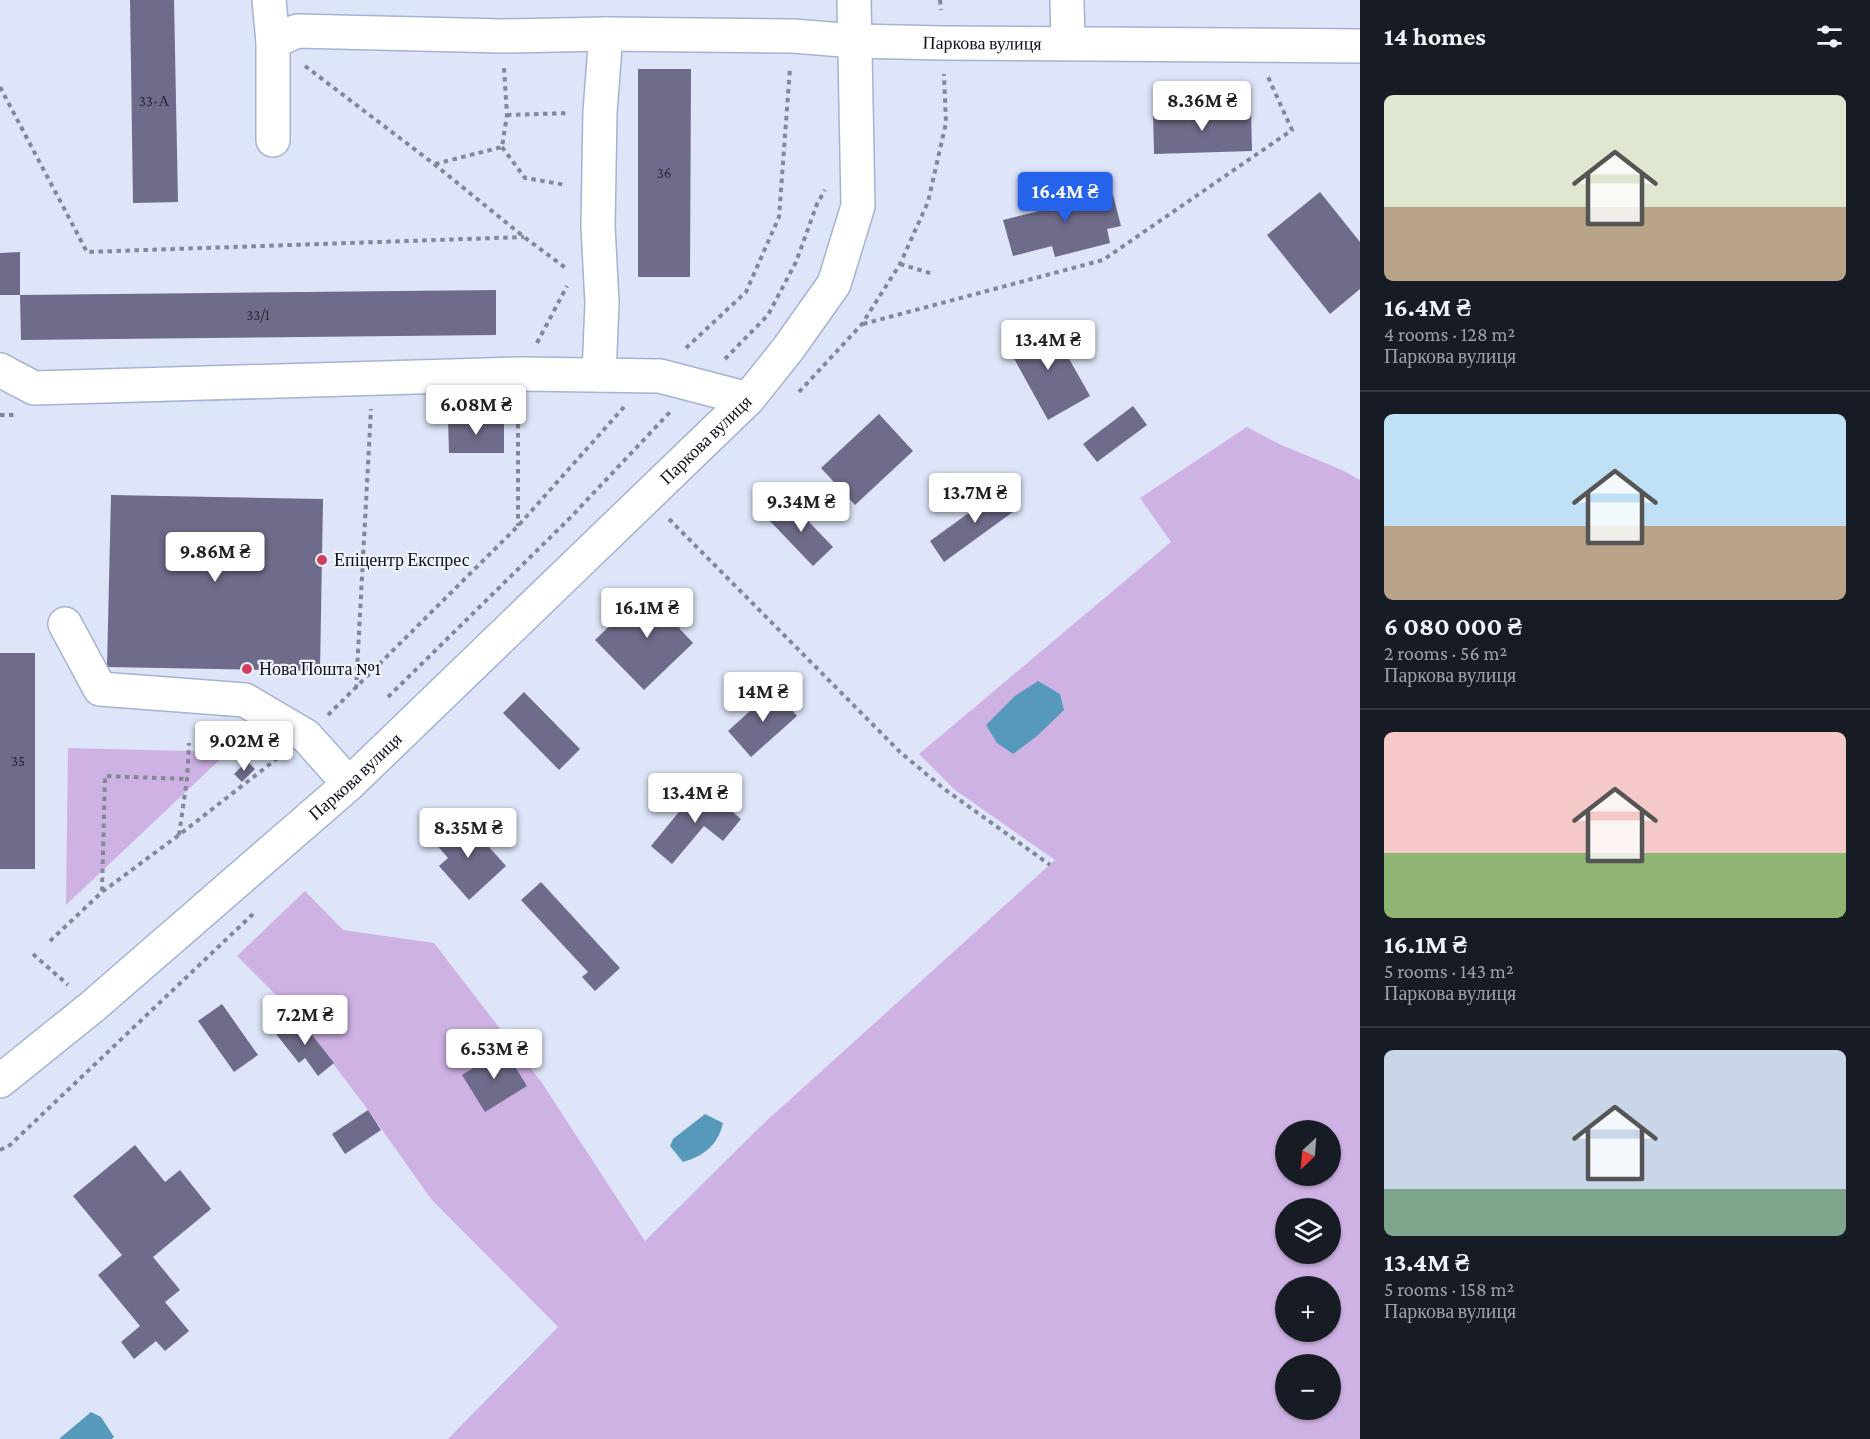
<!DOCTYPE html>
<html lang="en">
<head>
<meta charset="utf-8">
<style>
	body { margin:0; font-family:"Crimson Pro",serif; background:#242831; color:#f1f3f6; height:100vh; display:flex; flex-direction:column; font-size:22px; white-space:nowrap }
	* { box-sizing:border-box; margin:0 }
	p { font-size:20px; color:#9ea1a6 }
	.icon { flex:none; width:33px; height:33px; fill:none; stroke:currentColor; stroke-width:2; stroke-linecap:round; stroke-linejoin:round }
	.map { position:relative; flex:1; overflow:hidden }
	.sheet { display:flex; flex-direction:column; background:#171b24; width:510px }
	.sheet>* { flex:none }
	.needle { width:39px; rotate:206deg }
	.tools { position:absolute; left:1275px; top:1120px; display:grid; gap:12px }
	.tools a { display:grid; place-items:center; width:66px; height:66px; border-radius:50%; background:#171b24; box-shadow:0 2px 4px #0004; font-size:30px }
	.price { position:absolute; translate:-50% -51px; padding:0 14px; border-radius:6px; background:#fff; color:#222; font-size:20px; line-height:39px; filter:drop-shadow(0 2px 3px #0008) }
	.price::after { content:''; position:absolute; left:50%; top:36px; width:18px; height:14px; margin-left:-9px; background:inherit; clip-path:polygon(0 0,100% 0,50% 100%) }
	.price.active { background:#2563eb; color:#fff }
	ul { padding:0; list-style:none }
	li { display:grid; align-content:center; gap:12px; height:318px; padding:0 24px }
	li+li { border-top:2px solid #363941 }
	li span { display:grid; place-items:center; height:186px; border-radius:9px; color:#555 }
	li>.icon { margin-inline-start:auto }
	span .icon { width:108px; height:108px; fill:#fffc; stroke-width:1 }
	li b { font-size:26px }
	h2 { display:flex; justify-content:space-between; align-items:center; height:72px; padding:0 24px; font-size:26px }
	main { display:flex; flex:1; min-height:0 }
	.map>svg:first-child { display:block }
	.green { fill:#cfb2e4; fill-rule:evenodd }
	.water { fill:#5699ba }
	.building { fill:#6f6b8a }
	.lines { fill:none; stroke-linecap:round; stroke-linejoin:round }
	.minor-casing { stroke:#a7b2d2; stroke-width:36 }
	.path { stroke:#828898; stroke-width:4; stroke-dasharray:4.5 4.5; stroke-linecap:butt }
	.minor { stroke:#fff; stroke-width:33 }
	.poi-dot { fill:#cf4064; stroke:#f0f2f9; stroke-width:2 }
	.labels { text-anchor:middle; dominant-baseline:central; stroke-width:4.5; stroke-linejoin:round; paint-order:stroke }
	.number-label { font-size:15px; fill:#262838 }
	.street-label { font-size:18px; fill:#0e111c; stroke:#f0f2f9 }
	.poi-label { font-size:18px; fill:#0e111c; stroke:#f0f2f9; text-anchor:start }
</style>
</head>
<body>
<main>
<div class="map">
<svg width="1360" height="1439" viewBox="0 0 1360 1439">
	<rect width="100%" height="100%" fill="#dee5f9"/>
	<path class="green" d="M1247,427L1279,444L1342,470L1360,480V1439H448L558,1327L431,1199L368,1110L298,1017L237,956L305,891L343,930L434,943L542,1083L645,1241L763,1124L1055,860L955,790L919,754L1171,542L1140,498ZM1286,1131H1330V1176H1286ZM1286,1209H1330V1254H1286ZM1286,1287H1330V1332H1286ZM1286,1365H1330V1410H1286Z
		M68,748L228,752L66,905Z"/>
	<path class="water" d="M1038,681L1060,694L1064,710L1037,736L1013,754L997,743L986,725L1015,696Z
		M705,1114L723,1123C718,1145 704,1156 683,1162L670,1146L673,1139Z
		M91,1412L101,1417L114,1437L112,1439H59Z"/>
	<path class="building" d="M130,0H174L178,202L133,203Z
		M638,69H691L690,277H638Z
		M1251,110L1252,151L1154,154L1153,113Z
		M1094,184L1098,199L1113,195L1121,226L1107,229L1110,243L1055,257L1052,246L1013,256L1003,220L1043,210L1040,198Z
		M1320,192L1360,242V289L1330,314L1267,235Z
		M20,252V295L496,290V335L21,340L20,295H0V253Z
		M1049,323L1090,396L1048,420L1007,346Z
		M1133,406L1147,425L1097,462L1083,444Z
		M879,414L913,451L855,505L821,468Z
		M504,418V453H449L448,419Z
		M1006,486L1021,506L944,562L930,541Z
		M111,495L323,499L320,671L107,667Z
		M788,500L833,547L813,566L768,519Z
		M643,594L658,610L671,597L690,617L679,628L693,643L644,690L595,640Z
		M0,653H35V869H0Z
		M774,689L797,716L751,757L728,731Z
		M524,692L580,749L559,770L503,713Z
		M247,761L255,769L242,782L234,774Z
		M701,785L741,819L723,841L704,826L672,864L651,846Z
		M463,818L506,866L469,900L439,866L448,858L435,843Z
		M541,882L620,968L595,991L582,977L588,972L521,900Z
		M222,1004L258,1055L234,1072L198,1021Z
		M298,1017L334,1063L318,1076L305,1058L299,1063L276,1034Z
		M504,1049L527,1086L485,1112L462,1075Z
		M368,1110L381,1130L345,1154L332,1134Z
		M135,1145L165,1182L180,1170L211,1209L153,1257L180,1290L165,1302L189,1331L165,1351L156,1341L134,1359L121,1342L140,1326L98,1275L122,1255L73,1196Z"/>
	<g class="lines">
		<defs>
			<g id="minor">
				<path id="s1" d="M269,0L273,42L297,31L502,36L606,34L793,36L855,41L943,43L1360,46"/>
				<path d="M1067,0L1068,43"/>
				<path d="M273,42V140"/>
				<path d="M0,370L34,388L521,374L660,376L748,399"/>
				<path d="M599,375L602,303L598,226L600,112L606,34"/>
				<path d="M65,624L100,689L245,700L306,736L349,784"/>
				<path id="s2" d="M0,1081L92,1007L349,784L748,399L788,349L834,284L858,206L854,0"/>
			</g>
		</defs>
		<use href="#minor" class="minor-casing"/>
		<path class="path" d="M940,0L941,10
			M305,66L434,164L524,237L567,269
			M0,87L87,252L524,237
			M507,115L570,113
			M502,147L525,178L566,185
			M435,164L502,147L507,115L504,68
			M900,264L933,274
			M863,324L1103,260L1292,130L1268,77
			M537,343L567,286
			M686,348L746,292L779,217L790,68
			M725,359L768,315L796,262L817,204L825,190
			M799,392L862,324L900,264L928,202L946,123L944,74
			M518,406V526
			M0,415H14
			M669,519L900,752L943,788L1050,865
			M356,689L371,409
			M388,697L569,519L670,412
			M328,715L518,526L624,407
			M179,835L187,779L189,743
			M102,891L105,776L187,779
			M50,941L102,892L179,835L279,757
			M33,954L68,985
			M0,1150L10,1145L254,913"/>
		<use href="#minor" class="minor"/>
	</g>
	<g class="poi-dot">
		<circle cx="322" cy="560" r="6"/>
		<circle cx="247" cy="669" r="6"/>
	</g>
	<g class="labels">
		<g class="number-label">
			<text x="154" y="101">33-А</text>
			<text x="664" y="173">36</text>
			<text x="258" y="315">33/1</text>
			<text x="18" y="761">35</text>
		</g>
		<g class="street-label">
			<text stroke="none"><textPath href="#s1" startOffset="754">Паркова вулиця</textPath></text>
			<text stroke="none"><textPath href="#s2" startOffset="954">Паркова вулиця</textPath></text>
			<text stroke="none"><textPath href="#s2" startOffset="468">Паркова вулиця</textPath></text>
		</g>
		<g class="poi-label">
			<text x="334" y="560">Епіцентр Експрес</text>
			<text x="259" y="669">Нова Пошта №1</text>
		</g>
	</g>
</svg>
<div class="tools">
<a><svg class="needle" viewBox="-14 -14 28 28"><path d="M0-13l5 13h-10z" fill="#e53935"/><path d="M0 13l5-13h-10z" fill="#9ea1a6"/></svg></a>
<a><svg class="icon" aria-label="layers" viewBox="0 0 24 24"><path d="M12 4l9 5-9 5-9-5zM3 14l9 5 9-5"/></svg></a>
<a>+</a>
<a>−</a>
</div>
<b class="price" style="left:1202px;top:132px">8.36M ₴</b>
<b class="price active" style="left:1065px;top:223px">16.4M ₴</b>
<b class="price" style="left:1048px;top:371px">13.4M ₴</b>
<b class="price" style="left:476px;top:436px">6.08M ₴</b>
<b class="price" style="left:975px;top:524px">13.7M ₴</b>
<b class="price" style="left:801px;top:533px">9.34M ₴</b>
<b class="price" style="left:215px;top:583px">9.86M ₴</b>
<b class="price" style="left:647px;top:639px">16.1M ₴</b>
<b class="price" style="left:763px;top:723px">14M ₴</b>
<b class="price" style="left:244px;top:772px">9.02M ₴</b>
<b class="price" style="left:695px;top:824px">13.4M ₴</b>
<b class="price" style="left:468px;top:859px">8.35M ₴</b>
<b class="price" style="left:305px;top:1046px">7.2M ₴</b>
<b class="price" style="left:494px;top:1080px">6.53M ₴</b>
</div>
<section class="sheet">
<h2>14 homes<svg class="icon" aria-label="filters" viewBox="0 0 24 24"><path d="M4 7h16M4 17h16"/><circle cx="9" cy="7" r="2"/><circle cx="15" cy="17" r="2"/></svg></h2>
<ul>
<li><span style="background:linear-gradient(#dfe7d0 60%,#b9a48a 0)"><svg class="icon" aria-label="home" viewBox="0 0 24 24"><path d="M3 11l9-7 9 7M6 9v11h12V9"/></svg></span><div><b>16.4M ₴</b><p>4 rooms · 128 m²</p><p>Паркова вулиця</p></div></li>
<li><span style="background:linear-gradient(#bfe0f5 60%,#b9a48a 0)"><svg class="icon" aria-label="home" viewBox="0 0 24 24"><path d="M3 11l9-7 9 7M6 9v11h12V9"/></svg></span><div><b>6 080 000 ₴</b><p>2 rooms · 56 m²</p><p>Паркова вулиця</p></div></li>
<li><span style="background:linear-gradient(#f6c9c9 65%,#8fb573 0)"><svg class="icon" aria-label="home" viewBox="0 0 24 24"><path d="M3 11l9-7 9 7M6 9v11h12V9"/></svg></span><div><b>16.1M ₴</b><p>5 rooms · 143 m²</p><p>Паркова вулиця</p></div></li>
<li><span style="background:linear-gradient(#c9d6e8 75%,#7fa58c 0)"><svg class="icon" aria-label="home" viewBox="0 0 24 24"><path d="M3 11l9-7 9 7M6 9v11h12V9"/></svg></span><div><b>13.4M ₴</b><p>5 rooms · 158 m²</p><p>Паркова вулиця</p></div></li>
</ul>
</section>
</main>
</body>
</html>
